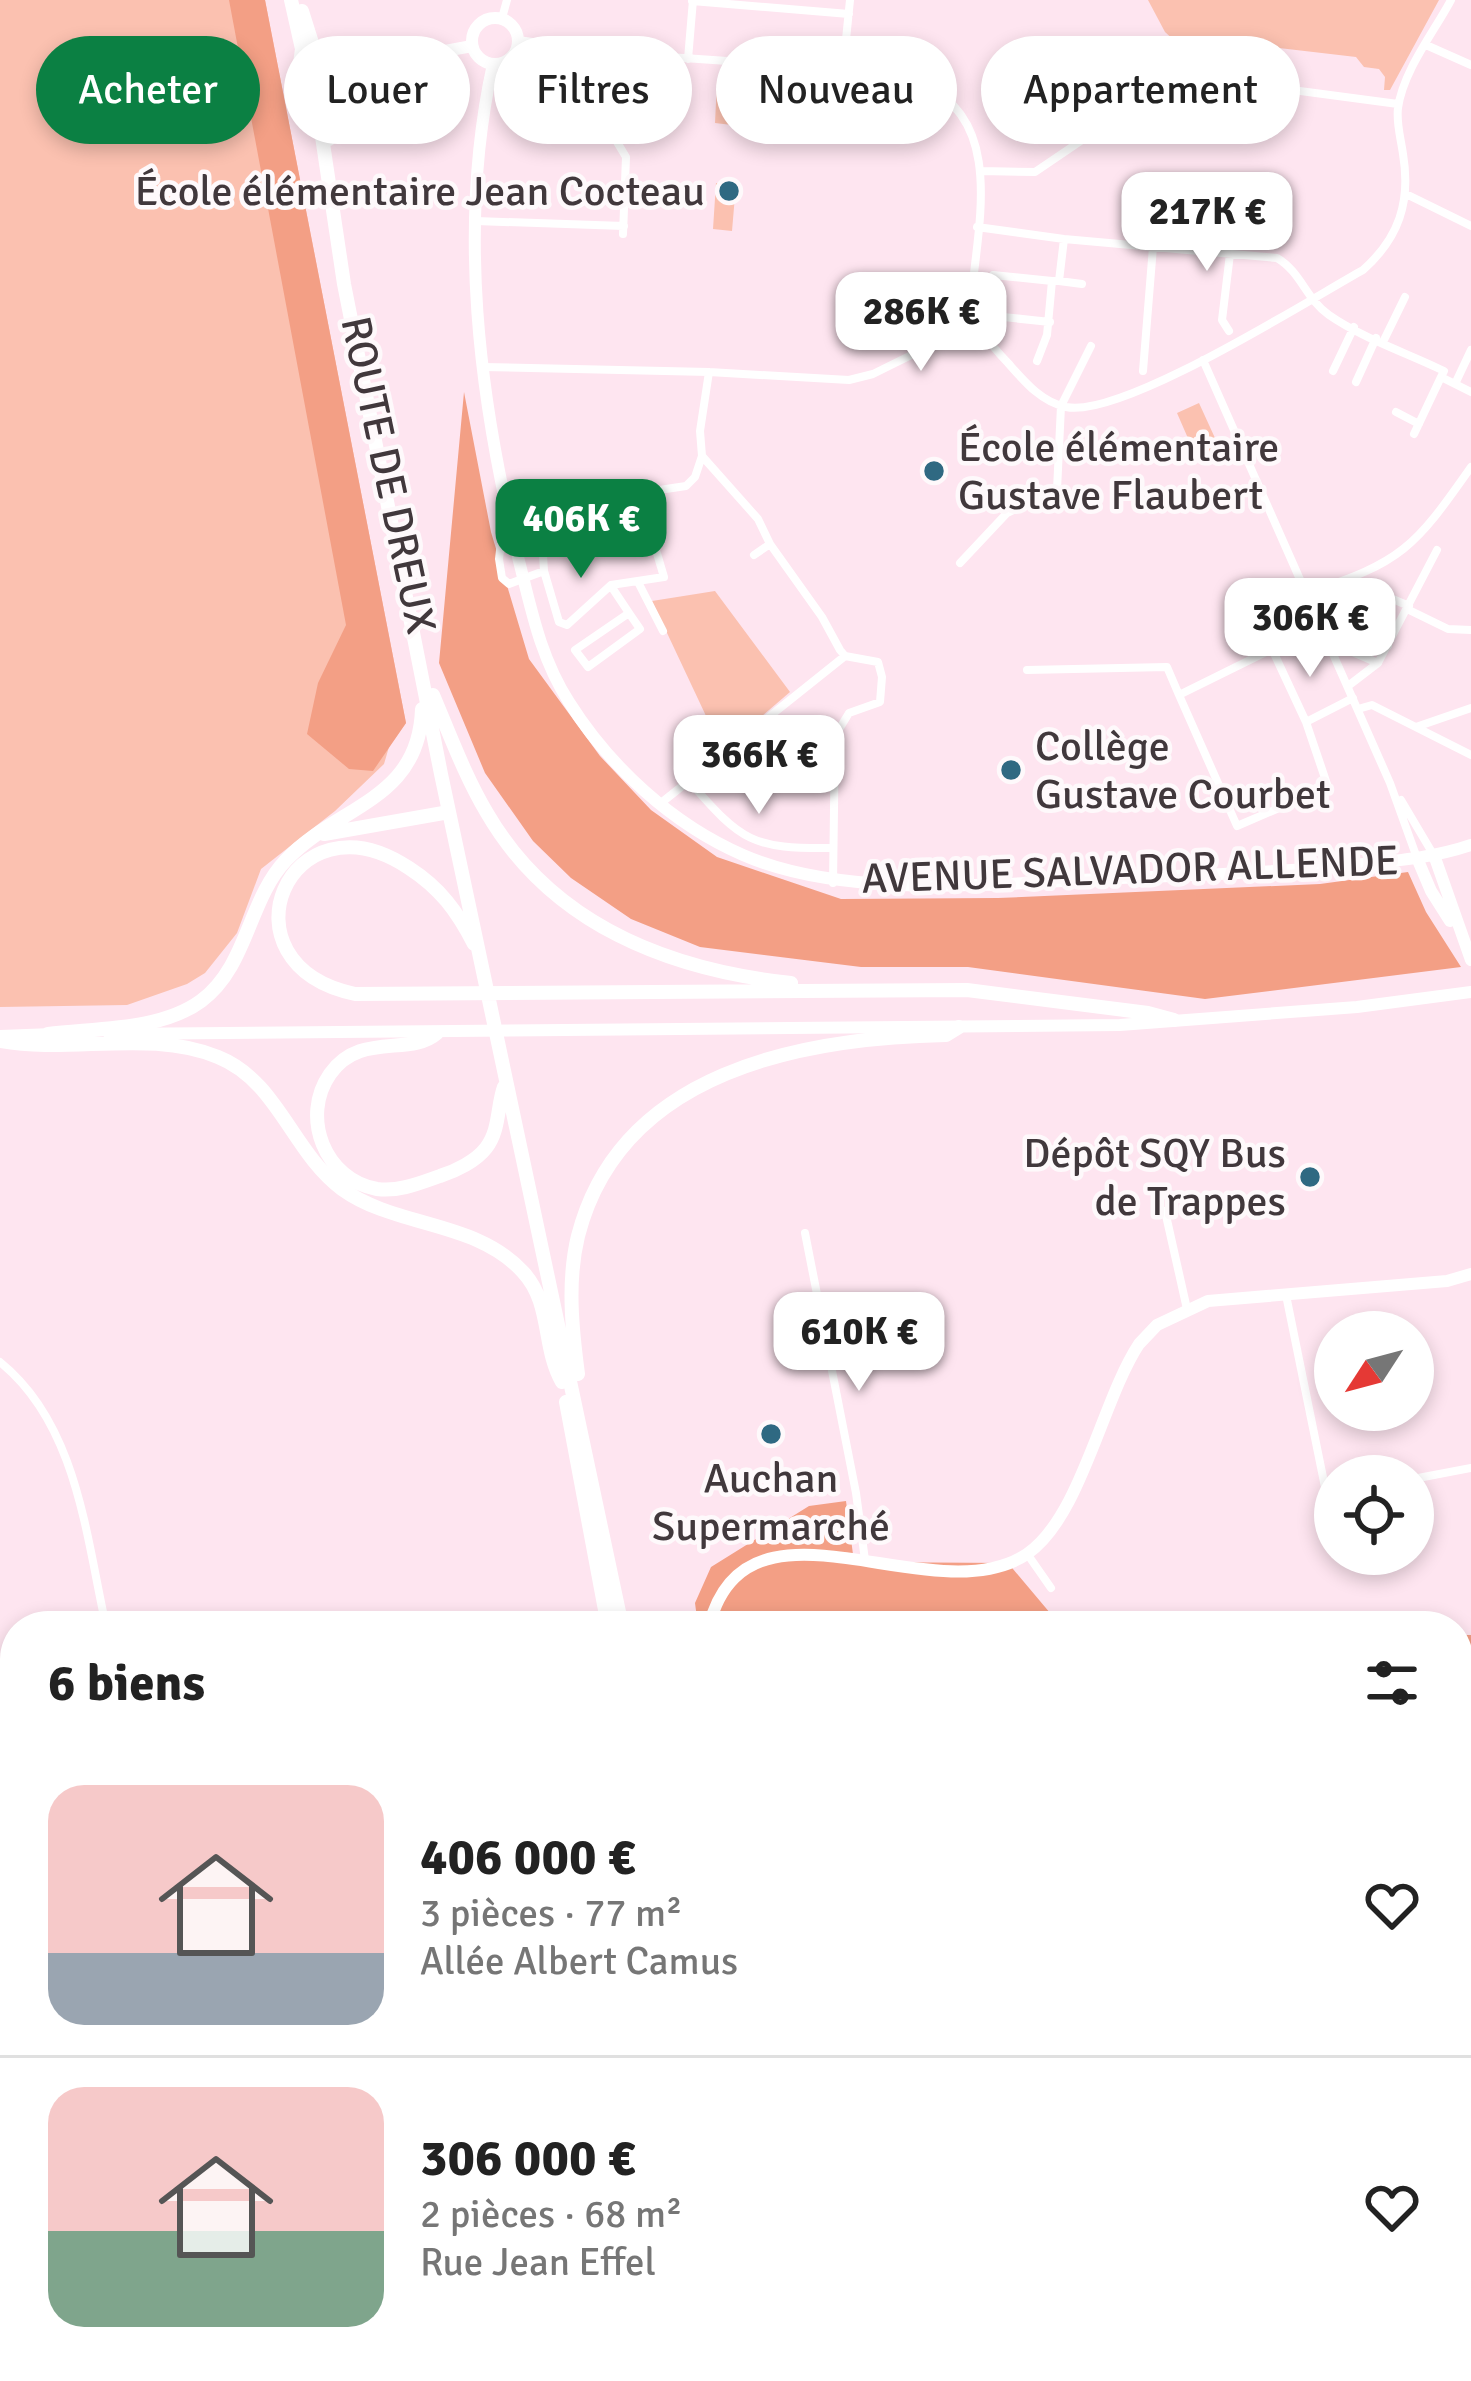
<!DOCTYPE html>
<html lang="fr">
<head>
<meta charset="utf-8">
<style>
	body { margin:0; font-family:Signika,sans-serif; background:#f2f2f2; color:#222; height:100vh; display:flex; flex-direction:column; font-size:45px; white-space:nowrap }
	* { box-sizing:border-box; margin:0 }
	p { font-size:39px; color:#767676 }
	.icon { flex:none; width:66px; height:66px; fill:none; stroke:currentColor; stroke-width:2; stroke-linecap:round; stroke-linejoin:round }
	.map { position:relative; flex:1; overflow:hidden }
	.side { position:absolute; left:0px; top:1611px; width:1473px; height:771px; display:flex; flex-direction:column; background:#fff; border-radius:48px 48px 0 0; box-shadow:0 6px 18px #0003 }
	.side>* { flex:none }
	.guide { position:absolute; left:36px; top:36px; width:1401px; height:108px; display:flex; gap:24px }
	.needle { width:78px; rotate:234deg }
	.tools { position:absolute; left:1314px; top:1311px; display:grid; gap:24px }
	.tools a { display:grid; place-items:center; width:120px; height:120px; border-radius:50%; background:#fff; box-shadow:0 6px 18px #0003; font-size:60px }
	.price { position:absolute; translate:-50% -102px; padding:0 27px; border-radius:24px; background:#fff; color:#222; font-size:39px; line-height:78px; filter:drop-shadow(0 3px 6px #0008) }
	.price::after { content:''; position:absolute; left:50%; top:72px; width:36px; height:27px; margin-left:-18px; background:inherit; clip-path:polygon(0 0,100% 0,50% 100%) }
	.price.on { background:#0b8043; color:#fff }
	ul { padding:0; list-style:none }
	li { display:flex; align-items:center; gap:36px; height:300px; padding:0 48px }
	li+li { border-top:3px solid #e0e0e0 }
	li span { display:grid; place-items:center; flex:none; width:336px; height:240px; border-radius:36px; color:#555 }
	li>.icon { margin-inline-start:auto }
	span .icon { width:144px; height:144px; fill:#fffc; stroke-width:1 }
	li b { font-size:51px }
	h2 { display:flex; justify-content:space-between; align-items:center; height:144px; padding:0 48px; font-size:51px }
	.tag { padding:0 42px; border-radius:54px; background:#fff; box-shadow:0 6px 18px #0003; font-size:42px; line-height:108px }
	.tag.on { background:#0b8043; color:#fff }
	.map>svg:first-child { display:block }
	.green { fill:#fbc1b0 }
	.forest { fill:#f39f85 }
	.lines { fill:none; stroke-linecap:round; stroke-linejoin:round }
	.street { stroke:#fff; stroke-width:8 }
	.secondary { stroke:#fff; stroke-width:12 }
	.primary { stroke:#fff; stroke-width:14 }
	.poi-dot { fill:#2f6982; stroke:#fef9fb; stroke-width:4.5 }
	.labels { text-anchor:middle; dominant-baseline:central; stroke-width:9; stroke-linejoin:round; paint-order:stroke }
	.poi-label { font-size:42px; fill:#41383c; stroke:#fef9fb; text-anchor:end }
	.street-label { font-size:42px; fill:#41383c; stroke:#fef9fb }
</style>
</head>
<body>
<div class="map">
<svg width="1471" height="2381" viewBox="0 0 1471 2381">
	<rect width="100%" height="100%" fill="#fee5f0"/>
	<path class="green" d="M0,0H265L406,723L389,747L384,764L335,811L261,869L237,933L205,973L187,984L127,1005L0,1007Z
		M1148,0H1439L1390,90H1384L1385,77L1379,69L1364,67L1356,57L1279,48L1277,58L1265,62L1264,76L1241,72L1199,44L1177,43L1165,32Z
		M717,81L758,84L756,117H746L740,126L715,123Z
		M716,183L736,184L732,231L713,229Z
		M1199,403L1220,449L1197,459L1177,413Z
		M715,591L790,692L722,750L652,601Z
		M595,2367H718L721,2381H598Z
		M848,2367H1058L1072,2381H843Z"/>
	<path class="forest" d="M229,0H265L406,723L373,771L349,769L307,734L318,683L346,625Z
		M464,392L491,532L529,659L600,756L651,810L717,857L841,899L998,898L1320,884L1408,872L1426,912L1461,967L1205,999L968,967H861L700,947L631,919L571,878L533,841L485,773L439,663Z
		M846,1501L854,1562L1008,1563L1061,1626H698L695,1603L711,1567L809,1506Z
		M1458,1635H1471V1836L1458,1827Z
		M1458,1853L1471,1861V2381H1072L1058,2367H1458Z
		M768,2367H848L843,2381H771Z"/>
	<g class="lines">
		<path class="street" d="M692,1L849,14
			M502,18L507,0
			M518,40L611,53L843,69C869,82 899,75 925,86C1007,122 976,233 971,302C977,329 989,343 1008,363C1024,381 1041,402 1066,407C1121,419 1307,301 1363,270C1399,238 1411,202 1403,154C1401,139 1396,123 1398,108C1403,71 1434,32 1451,0
			M1426,45L1471,65
			M688,59L693,0
			M544,66L600,71L612,76L615,83L614,137L626,157L623,234
			M843,69L850,0
			M981,171L1035,172L1119,115L1143,71L1163,56L1177,53L1211,60L1240,83L1398,104
			M1406,194L1471,226
			M476,221L624,226
			M977,227L1064,239L1277,258C1301,272 1306,299 1329,315C1362,338 1407,353 1444,371L1441,377L1471,392
			M993,275L1052,281
			M1059,281L1082,284
			M1003,317L1050,322
			M1229,331L1222,320L1230,254
			M1383,342L1405,297
			M1203,360L1390,783L1417,858
			M1037,361L1047,335L1052,281H1059L1064,239
			M482,367L709,372L849,380L873,374L976,323
			M1143,371L1153,247
			M1333,371L1354,327
			M709,372L700,431L702,456L758,519L770,544L822,617L840,650L845,656L878,662L882,677L880,702L849,713L835,736L833,883
			M1356,382L1376,338
			M1455,384L1471,350
			M1396,412L1419,424
			M1414,434L1441,377
			M504,516L499,559L502,578L509,584L544,571
			M541,523L544,571L559,622L567,625L611,585L664,577L639,493L686,486L695,477L702,456
			M754,555L770,544
			M960,563L1007,513L1057,490L1061,406L1091,346
			M638,582L663,631
			M611,586L629,613L575,650L588,667L640,629L629,613
			M1367,588L1409,606
			M1306,593C1402,563 1415,547 1471,467
			M1333,605C1345,628 1366,635 1388,646
			M1407,609L1448,629L1471,630
			M1327,641L1378,663L1437,550
			M1027,670L1167,667L1179,695
			M1348,686L1378,663
			M1358,709L1372,705L1471,755
			M1306,722L1328,787L1237,826L1179,695L1272,649L1306,722L1353,698
			M1416,727L1471,708
			M689,781C742,842 752,849 833,848
			M1401,800L1433,854
			M661,803L845,656
			M1165,1211L1187,1309
			M805,1233L856,1493L865,1560
			M1286,1295L1327,1497L1335,1495
			M0,1362C77,1424 86,1536 106,1626
			M1413,1479L1471,1468
			M1028,1555L1051,1588
			M0,1856L15,1853
			M0,1864L15,1861
			M0,2000L15,1997
			M0,2250L15,2227
			M0,2362L29,2381
			M491,2367L494,2381
			M320,2380L322,2381
			M58,2381L67,2367
			M207,2381L216,2367"/>
		<path class="secondary" d="M472 41a23 23 0 1 1 46 0a23 23 0 1 1-46 0Z
			M329,63L370,65L472,46
			M493,64C457,227 479,398 518,557C531,608 540,657 569,702C610,767 672,824 743,855C848,901 1006,883 1120,878C1202,875 1283,872 1364,864C1401,860 1436,857 1471,845
			M335,85L370,65
			M1434,855L1471,960
			M1417,858L1431,891L1450,921
			M109,1034L1120,1025L1357,1007L1471,992
			M0,1036L53,1034
			M709,1626C747,1478 932,1617 1027,1554C1081,1517 1102,1400 1139,1344L1157,1325L1208,1301L1447,1281L1471,1274"/>
		<path class="primary" d="M291,0L302,49L298,79L318,110L344,284L441,774L622,1626
			M302,11L313,46L336,75L329,110V139
			M433,695C450,735 465,776 487,813C552,925 670,970 791,983
			M324,834L449,812
			M474,944C457,911 440,888 409,868C289,788 214,964 355,994L967,990L1148,1013L1174,1020
			M437,1033C410,1057 360,1031 330,1074C300,1117 325,1180 377,1189C399,1192 420,1183 440,1176C456,1171 476,1161 486,1148C500,1130 497,1106 504,1087
			M48,1034C96,1028 160,1031 201,1001C248,966 248,900 286,860C338,805 419,801 422,709
			M0,1041C70,1054 151,1029 218,1057C278,1081 292,1152 342,1189C396,1228 476,1220 523,1272C552,1303 542,1347 562,1382
			M578,1374C572,1329 567,1281 578,1236C620,1072 800,1038 946,1035L959,1027
			M566,1402L608,1626
			M739,2367L742,2381
			M762,2367L764,2381"/>
	</g>
	<g class="poi-dot">
		<circle cx="729" cy="191" r="12"/>
		<circle cx="934" cy="471" r="12"/>
		<circle cx="1011" cy="770" r="12"/>
		<circle cx="1310" cy="1177" r="12"/>
		<circle cx="771" cy="1434" r="12"/>
	</g>
	<g class="labels">
		<g class="poi-label">
			<text x="705" y="191">École élémentaire Jean Cocteau</text>
			<text x="958" y="447" text-anchor="start">École élémentaire<tspan x="958" dy="48">Gustave Flaubert</tspan></text>
			<text x="1035" y="746" text-anchor="start">Collège<tspan x="1035" dy="48">Gustave Courbet</tspan></text>
			<text x="1286" y="1153">Dépôt SQY Bus<tspan x="1286" dy="48">de Trappes</tspan></text>
			<text x="771" y="1478" text-anchor="middle">Auchan<tspan x="771" dy="48">Supermarché</tspan></text>
		</g>
		<g class="street-label">
			<text transform="translate(388 475) rotate(78)">ROUTE DE DREUX</text>
			<text transform="translate(1130 870) rotate(-2)">AVENUE SALVADOR ALLENDE</text>
		</g>
	</g>
</svg>
<div class="tools">
<a><svg class="needle" viewBox="-14 -14 28 28"><path d="M0-13l5 13h-10z" fill="#e53935"/><path d="M0 13l5-13h-10z" fill="#767676"/></svg></a>
<a><svg class="icon" aria-label="locate" viewBox="0 0 24 24"><circle cx="12" cy="12" r="6"/><path d="M12 2v4M12 18v4M2 12h4M18 12h4"/></svg></a>
</div>
<b class="price" style="left:1207px;top:274px">217K €</b>
<b class="price" style="left:921px;top:374px">286K €</b>
<b class="price on" style="left:581px;top:581px">406K €</b>
<b class="price" style="left:1310px;top:680px">306K €</b>
<b class="price" style="left:759px;top:817px">366K €</b>
<b class="price" style="left:859px;top:1394px">610K €</b>
<div class="guide">
<a class="tag on">Acheter</a>
<a class="tag">Louer</a>
<a class="tag">Filtres</a>
<a class="tag">Nouveau</a>
<a class="tag">Appartement</a>
</div>
<section class="side">
<h2>6 biens<svg class="icon" aria-label="filters" viewBox="0 0 24 24"><path d="M4 7h16M4 17h16"/><circle cx="9" cy="7" r="2"/><circle cx="15" cy="17" r="2"/></svg></h2>
<ul>
<li><span style="background:linear-gradient(#f6c9c9 70%,#9aa5b1 0)"><svg class="icon" aria-label="home" viewBox="0 0 24 24"><path d="M3 11l9-7 9 7M6 9v11h12V9"/></svg></span><div><b>406 000 €</b><p>3 pièces · 77 m²</p><p>Allée Albert Camus</p></div><svg class="icon" aria-label="heart" viewBox="0 0 24 24"><path d="M12 20l-8-8c-3-5 5-10 8-4 3-6 11-1 8 4z"/></svg></li>
<li><span style="background:linear-gradient(#f6c9c9 60%,#7fa58c 0)"><svg class="icon" aria-label="home" viewBox="0 0 24 24"><path d="M3 11l9-7 9 7M6 9v11h12V9"/></svg></span><div><b>306 000 €</b><p>2 pièces · 68 m²</p><p>Rue Jean Effel</p></div><svg class="icon" aria-label="heart" viewBox="0 0 24 24"><path d="M12 20l-8-8c-3-5 5-10 8-4 3-6 11-1 8 4z"/></svg></li>
</ul>
</section>
</div>
</body>
</html>
